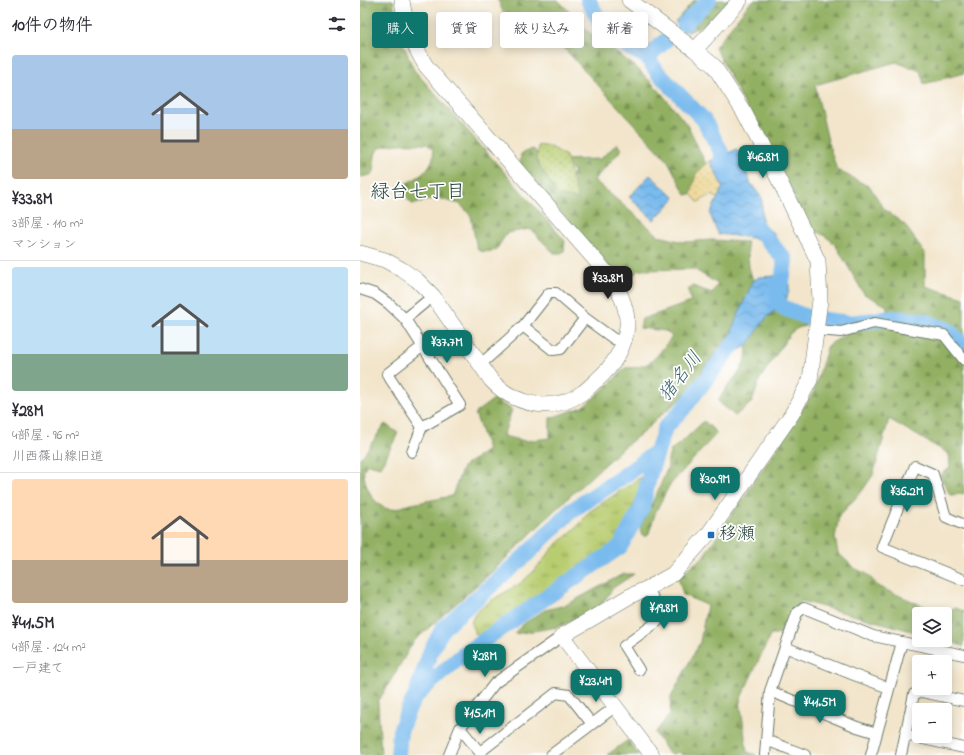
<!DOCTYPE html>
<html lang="ja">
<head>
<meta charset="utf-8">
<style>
	body { margin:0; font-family:"Indie Flower","Klee One",sans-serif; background:#f2f2f3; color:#2b2b33; height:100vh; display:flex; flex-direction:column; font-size:15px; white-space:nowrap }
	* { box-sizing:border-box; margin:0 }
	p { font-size:13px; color:#7c7c81 }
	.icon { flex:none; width:22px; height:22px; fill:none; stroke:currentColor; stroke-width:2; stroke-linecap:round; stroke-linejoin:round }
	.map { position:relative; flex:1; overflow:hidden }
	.panel { display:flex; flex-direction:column; background:#fff; width:360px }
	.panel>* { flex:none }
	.guide { position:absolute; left:12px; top:12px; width:380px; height:36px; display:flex; gap:8px }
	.tools { position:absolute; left:552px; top:607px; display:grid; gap:8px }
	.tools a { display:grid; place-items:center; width:40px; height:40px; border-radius:4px; background:#fff; box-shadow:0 2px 10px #0003; font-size:20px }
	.price { position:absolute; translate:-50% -34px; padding:0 9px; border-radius:8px; background:#0f766e; color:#fff; font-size:13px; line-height:26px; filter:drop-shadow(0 1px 2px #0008) }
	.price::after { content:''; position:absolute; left:50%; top:24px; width:12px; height:9px; margin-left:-6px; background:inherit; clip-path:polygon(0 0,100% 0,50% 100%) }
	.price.active { background:#222; color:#fff }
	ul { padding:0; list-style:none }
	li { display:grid; align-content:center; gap:8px; height:212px; padding:0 12px }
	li+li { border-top:1px solid #e1e1e2 }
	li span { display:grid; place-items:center; height:124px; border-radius:4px; color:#555 }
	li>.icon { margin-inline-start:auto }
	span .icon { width:72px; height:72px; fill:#fffc; stroke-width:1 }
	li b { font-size:17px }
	h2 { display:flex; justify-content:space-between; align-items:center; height:48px; padding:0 12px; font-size:17px }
	.pill { padding:0 14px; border-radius:4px; background:#fff; box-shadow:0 2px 10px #0003; font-size:14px; line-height:36px }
	.pill.active { background:#0f766e; color:#fff }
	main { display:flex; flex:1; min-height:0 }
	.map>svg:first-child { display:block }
	.grass { fill:url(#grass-tufts); stroke:#6c8452 }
	.forest { fill:url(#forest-firs); stroke:#58764b }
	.sand { fill:url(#sand-dots); stroke:#868c69 }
	.park { fill:url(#park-dots); stroke:#6c8452 }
	.water { fill:url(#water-waves); stroke:#4c7c91 }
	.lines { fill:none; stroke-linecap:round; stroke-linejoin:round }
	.river { stroke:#7abbee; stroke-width:16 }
	.street-casing { stroke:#697869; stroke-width:12 }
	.secondary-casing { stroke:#697869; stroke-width:16 }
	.street { stroke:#fff; stroke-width:10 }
	.secondary { stroke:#fff; stroke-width:15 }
	.poi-dot { fill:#1f6fb2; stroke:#fff; stroke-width:1.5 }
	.labels { text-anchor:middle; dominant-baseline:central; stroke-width:3.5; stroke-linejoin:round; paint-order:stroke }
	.poi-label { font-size:18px; fill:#1f3d34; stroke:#fff; text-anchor:start }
	.neighbourhood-label { font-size:19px; fill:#1f3d34; stroke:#fff }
	.water-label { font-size:19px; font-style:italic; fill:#3a636c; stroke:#fff }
</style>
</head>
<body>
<main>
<section class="panel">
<h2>10件の物件<svg class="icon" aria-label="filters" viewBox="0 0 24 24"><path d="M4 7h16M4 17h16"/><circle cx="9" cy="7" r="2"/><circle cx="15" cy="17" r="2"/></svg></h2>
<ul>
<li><span style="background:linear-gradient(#a9c7e8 60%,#b9a48a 0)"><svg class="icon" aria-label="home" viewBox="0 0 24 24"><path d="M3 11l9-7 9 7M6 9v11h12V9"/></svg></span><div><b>¥33.8M</b><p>3部屋 · 110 m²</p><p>マンション</p></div></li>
<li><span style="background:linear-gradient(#bfe0f5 70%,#7fa58c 0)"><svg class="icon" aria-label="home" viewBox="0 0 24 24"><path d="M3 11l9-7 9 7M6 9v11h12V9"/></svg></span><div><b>¥28M</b><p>4部屋 · 96 m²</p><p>川西篠山線旧道</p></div></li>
<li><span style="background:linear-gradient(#ffd9b3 65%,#b9a48a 0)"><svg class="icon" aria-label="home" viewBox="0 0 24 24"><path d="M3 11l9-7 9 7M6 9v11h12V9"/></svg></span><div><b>¥41.5M</b><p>4部屋 · 124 m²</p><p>一戸建て</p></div></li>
</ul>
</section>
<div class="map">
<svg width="604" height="755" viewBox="0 0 604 755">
	<defs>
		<pattern id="grass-tufts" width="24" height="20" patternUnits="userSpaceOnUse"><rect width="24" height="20" fill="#b8cc6f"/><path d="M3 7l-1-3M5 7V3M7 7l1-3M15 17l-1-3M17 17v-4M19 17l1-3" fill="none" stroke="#95a75c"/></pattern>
		<pattern id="forest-firs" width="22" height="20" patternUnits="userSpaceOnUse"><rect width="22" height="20" fill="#92b062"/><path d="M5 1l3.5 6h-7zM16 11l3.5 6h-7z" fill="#779052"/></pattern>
		<pattern id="sand-dots" width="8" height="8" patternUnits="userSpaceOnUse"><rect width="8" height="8" fill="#eeda9e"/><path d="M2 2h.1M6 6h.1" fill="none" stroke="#ccbc89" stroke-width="1.8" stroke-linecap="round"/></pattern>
		<pattern id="park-dots" width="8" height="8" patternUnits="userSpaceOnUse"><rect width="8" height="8" fill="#b8cc6f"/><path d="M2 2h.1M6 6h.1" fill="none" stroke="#95a75c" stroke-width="1.8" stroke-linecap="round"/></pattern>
		<pattern id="water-waves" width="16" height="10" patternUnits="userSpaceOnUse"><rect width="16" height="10" fill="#7abbee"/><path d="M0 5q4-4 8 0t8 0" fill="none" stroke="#6399c2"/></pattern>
	</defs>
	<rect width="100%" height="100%" fill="#fff"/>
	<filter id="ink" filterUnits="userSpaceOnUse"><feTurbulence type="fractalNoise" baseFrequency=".025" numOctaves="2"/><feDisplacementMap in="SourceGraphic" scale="8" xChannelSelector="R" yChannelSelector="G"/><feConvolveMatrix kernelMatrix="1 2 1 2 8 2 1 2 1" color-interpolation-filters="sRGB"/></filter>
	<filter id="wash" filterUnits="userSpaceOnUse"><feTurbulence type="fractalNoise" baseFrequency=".012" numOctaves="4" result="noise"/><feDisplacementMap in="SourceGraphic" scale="16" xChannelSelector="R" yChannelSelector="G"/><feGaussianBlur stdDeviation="0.9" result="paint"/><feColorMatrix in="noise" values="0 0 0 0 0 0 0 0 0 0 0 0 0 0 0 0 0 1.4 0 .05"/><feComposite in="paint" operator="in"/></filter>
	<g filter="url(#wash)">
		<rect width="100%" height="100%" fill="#f2e5cb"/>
		<path class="grass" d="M281,477L278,495L259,540L202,582L131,631L118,635L115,633L111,624L113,617L118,611L130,601L161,583L174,571L193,548L219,525L229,512Z"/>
		<path class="forest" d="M0,0H33L36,27L54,70L205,241L204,251L201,253H194L179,238L175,232L169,229L147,233L136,250C129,251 125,253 118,250L116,244L111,216L100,204L78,198L52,204L37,187C44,184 52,181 58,177C67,172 83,151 66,144C52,144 33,142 20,148C10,154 18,170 12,174C9,176 3,176 0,177Z
			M138,0H198L230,33L276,67L297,88L328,126L346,164L336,174L331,194L326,195L308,161L201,45L146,19Z
			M334,0H371L342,26L328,32L315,22Z
			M394,0H604V73L564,84L560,71L536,62L455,85L469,145L477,170L510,187L525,210L545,225L565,254V286L604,298V494L590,495L580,475L590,468L589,454L529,419L513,475L502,491L479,516L475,538L478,553L494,568L507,574L519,587L580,613L595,608L604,611V647L585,639V614H559V633L441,601L422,634H411L380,700L387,752L396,755H322L319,752L310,755L295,733L310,714L311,697L340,642L347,605L323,595L318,576L342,558L418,447L454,391L468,345L517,318L527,314V306L504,294L475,244L464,235L448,228L355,47L389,4Z
			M257,144L262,149L234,180L299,236L323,242L351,240L387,242L389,267L393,281L375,322L370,336L343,369L336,383L327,394L302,414L286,430L259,451L196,509L133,571L54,641L18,702L21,755H0V457H2L25,424L38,433L21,467L8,464C1,470 4,476 6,484C10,496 20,511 34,509C40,508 46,505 52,504C65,501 79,499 92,496L103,467L128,450L115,413L134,399L152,410L143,436L165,441L190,438V418L223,407L245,388L265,368C293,368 295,357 312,337L306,331L280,328L282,319L331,302L328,290L333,286L352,293L358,284L334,269L279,270L263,283L160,165L161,154L171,149L174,150L200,193L208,187L214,170L202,165V160L240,159Z
			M426,301L448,311L452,322L450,325C440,327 435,328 429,335L400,379L392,402L375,416L359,402V399L367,387L381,370L386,357L387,346L406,318Z
			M344,421L357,433L309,486L296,511L289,533L286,537L281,534L280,527L297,493L308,467V459L311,450L325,439Z
			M263,574H274L253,588L243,603L234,611L198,627L155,634L156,631L165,623L185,610L206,605Z
			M268,740L279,755H247Z"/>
		<path class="sand" d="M350,161L363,187L358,198L351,195L338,202L331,194L336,174Z"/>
		<path class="park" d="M178,145L191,147L206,156L218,199L198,195L176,160Z"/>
		<path class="water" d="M377,149L391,184L402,198V223L404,226L415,234L406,244L392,238L358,234L350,214L363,187L350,161Z
			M290,175L315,198L294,220L269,197Z
			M415,276L429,280V291L426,301L406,318L387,346L373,353L369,342L375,322L393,281L399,277Z"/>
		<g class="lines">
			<path class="river" d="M228,0L243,27L268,47L287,57L298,73L344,120L360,150L368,176
				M324,24L349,0
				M287,57L305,41
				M395,225L425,260L422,281L412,297
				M412,297L424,308L449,318L489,323L534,318L564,321L588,330L604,346
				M56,694L70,653L83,628L166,555L211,511L265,475L296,452
				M38,755L40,731L48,710L55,697L64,688L105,653L260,547L282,507L290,473L305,428L324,408L367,352L385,331"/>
		</g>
	</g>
	<g filter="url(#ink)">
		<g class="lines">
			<defs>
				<path id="street" d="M0,289L15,294L29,304L45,319L100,405L62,427L52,452
					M45,319L73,296
					M163,326L193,350L201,349L225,318
					M457,330L481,332L514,323L584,335L604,360
					M120,365L163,326L189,293H196L225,318L254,339L264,341
					M62,427L27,374L63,346
					M604,525L586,517L573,474L555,466L522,547L604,580
					M425,647L494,675L529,688
					M279,670L264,646L297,622L300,612L288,588
					M410,691L497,727L517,733
					M100,728L122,755
					M545,735L604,748
					M406,740L445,755
					M120,752L196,693L209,695L232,724
					M89,755L100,728L135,683L202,636
					M191,755L256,706
					M405,755L410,691L437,613L444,608L513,636L604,655
					M511,755L542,642
					M541,755L554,694L562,692L604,701"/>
				<path id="secondary" d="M269,0L335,50L354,66L384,112L421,184L458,261L460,300L450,380L432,414L349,533L313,574L288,588L270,596L202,636L292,755
					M335,50L380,0
					M0,253L25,260L41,269L57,280L73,296L131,380C154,405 192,414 222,393C227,390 231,385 236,381C252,367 265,349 267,326C268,309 260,292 251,278L66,66C53,45 45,25 42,0"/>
			</defs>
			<use href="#street" class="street-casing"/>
			<use href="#secondary" class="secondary-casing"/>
			<use href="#street" class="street"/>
			<use href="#secondary" class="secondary"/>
		</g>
	</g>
	<rect class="poi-dot" x="347" y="531" width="8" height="8" rx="2"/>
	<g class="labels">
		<g class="poi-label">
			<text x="359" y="535">移瀬</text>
		</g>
		<g class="neighbourhood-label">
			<text x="58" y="192">緑台七丁目</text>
		</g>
		<g class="water-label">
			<text transform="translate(321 377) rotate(-52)">猪名川</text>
		</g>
	</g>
</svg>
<div class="tools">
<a><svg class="icon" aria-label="layers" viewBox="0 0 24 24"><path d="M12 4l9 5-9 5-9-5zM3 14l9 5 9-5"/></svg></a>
<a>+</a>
<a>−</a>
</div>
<b class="price" style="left:403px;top:179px">¥46.8M</b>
<b class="price active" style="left:248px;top:300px">¥33.8M</b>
<b class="price" style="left:87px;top:364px">¥37.7M</b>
<b class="price" style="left:355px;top:501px">¥30.9M</b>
<b class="price" style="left:547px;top:513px">¥36.2M</b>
<b class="price" style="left:304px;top:630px">¥19.8M</b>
<b class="price" style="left:125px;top:678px">¥28M</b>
<b class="price" style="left:236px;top:703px">¥23.4M</b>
<b class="price" style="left:460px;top:724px">¥41.5M</b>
<b class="price" style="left:120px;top:735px">¥15.1M</b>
<div class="guide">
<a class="pill active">購入</a>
<a class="pill">賃貸</a>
<a class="pill">絞り込み</a>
<a class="pill">新着</a>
</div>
</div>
</main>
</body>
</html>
